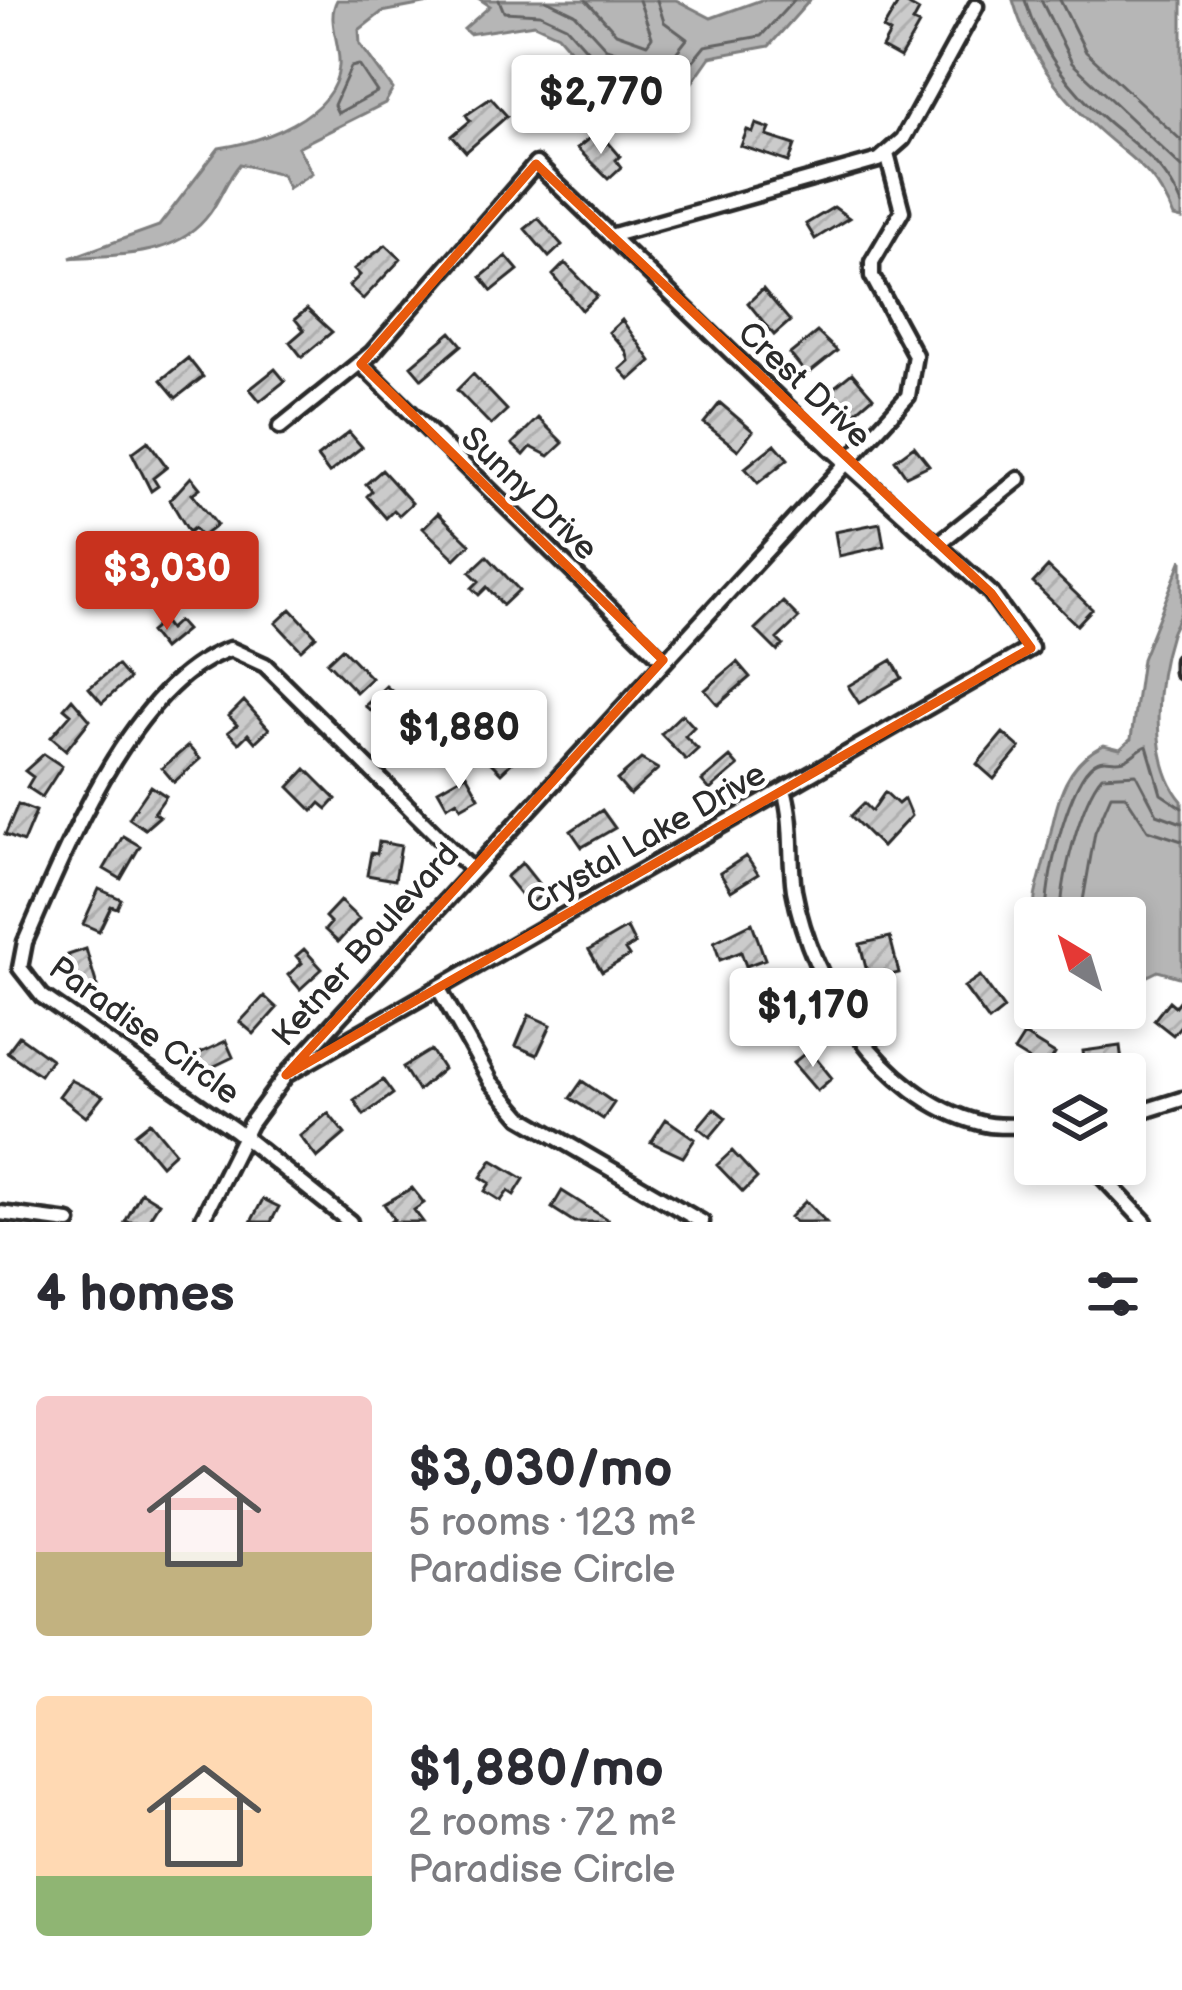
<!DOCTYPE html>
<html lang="en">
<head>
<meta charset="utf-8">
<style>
	body { margin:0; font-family:"Balsamiq Sans",sans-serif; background:#f2f2f3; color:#2b2b33; height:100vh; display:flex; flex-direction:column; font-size:45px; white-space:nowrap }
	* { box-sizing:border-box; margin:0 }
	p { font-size:39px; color:#7c7c81 }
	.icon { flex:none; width:66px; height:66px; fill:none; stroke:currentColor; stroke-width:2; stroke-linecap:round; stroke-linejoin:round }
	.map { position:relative; height:1222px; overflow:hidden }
	.sheet { display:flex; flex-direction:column; background:#fff; flex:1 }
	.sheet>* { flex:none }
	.needle { width:78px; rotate:322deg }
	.buttons { position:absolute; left:1014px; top:897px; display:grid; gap:24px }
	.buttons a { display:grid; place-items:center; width:132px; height:132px; border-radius:12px; background:#fff; box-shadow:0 6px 18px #0003; font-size:60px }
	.price { position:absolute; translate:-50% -102px; padding:0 27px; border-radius:12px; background:#fff; color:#222; font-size:39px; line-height:78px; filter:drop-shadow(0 3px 6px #0008) }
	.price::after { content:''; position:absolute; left:50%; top:72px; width:36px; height:27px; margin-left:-18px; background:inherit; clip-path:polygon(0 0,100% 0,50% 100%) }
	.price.active { background:#c8321e; color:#fff }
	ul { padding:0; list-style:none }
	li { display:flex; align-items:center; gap:36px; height:300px; padding:0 36px }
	li span { display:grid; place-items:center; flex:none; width:336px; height:240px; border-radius:12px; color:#555 }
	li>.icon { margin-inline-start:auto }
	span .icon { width:144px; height:144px; fill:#fffc; stroke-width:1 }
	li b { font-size:51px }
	h2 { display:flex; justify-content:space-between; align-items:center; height:144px; padding:0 36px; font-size:51px }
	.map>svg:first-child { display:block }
	.water { fill:#b6b6b6; stroke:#7e7e7e; stroke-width:3 }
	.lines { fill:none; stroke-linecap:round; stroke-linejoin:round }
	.shore { stroke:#636363; stroke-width:3 }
	.building { fill:url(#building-hatch); stroke:#2b2b2b; stroke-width:3 }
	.street-casing { stroke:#2b2b2b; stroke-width:21 }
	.street { stroke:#fff; stroke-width:12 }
	.marked { fill:none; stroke:#e8590c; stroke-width:9; stroke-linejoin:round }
	.labels { text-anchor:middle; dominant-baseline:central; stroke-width:9; stroke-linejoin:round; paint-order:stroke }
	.street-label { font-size:33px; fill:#2b2b2b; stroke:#fff }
</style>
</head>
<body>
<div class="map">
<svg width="1182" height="1222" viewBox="0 0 1182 1222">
	<defs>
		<pattern id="building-hatch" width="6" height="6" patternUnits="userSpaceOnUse" patternTransform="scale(3)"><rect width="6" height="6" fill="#cbcbcb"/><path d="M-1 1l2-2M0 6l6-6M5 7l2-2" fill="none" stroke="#aeaeae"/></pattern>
	</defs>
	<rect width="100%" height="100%" fill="#fff"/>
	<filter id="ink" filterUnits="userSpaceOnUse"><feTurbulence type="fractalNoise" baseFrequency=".00833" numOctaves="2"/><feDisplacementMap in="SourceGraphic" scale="24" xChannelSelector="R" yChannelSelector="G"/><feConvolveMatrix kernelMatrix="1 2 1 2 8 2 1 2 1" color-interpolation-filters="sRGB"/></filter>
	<g filter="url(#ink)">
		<path class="water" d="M337,0H445L382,12L359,30L360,44L393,89L385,103L298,147L312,173L288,188L282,174L240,164C227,179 221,197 210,213C177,259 119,254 70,258L159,226L219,148C261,142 335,117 339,66C341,44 326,20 337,0Z
			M481,0H676L711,18L761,0H810L769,46L710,57L686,91L662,94L589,71L558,35L534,24L469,34L464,29L490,6Z
			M1013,0H1182V219L1174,217C1155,168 1130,160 1094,126C1055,89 1028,52 1013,0Z
			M1182,559C1182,575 1182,592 1182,607C1181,617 1174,625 1171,634C1156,681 1148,762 1182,801V978L1158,971L1125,987V918L1035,920C1032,899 1038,886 1043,865C1056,819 1056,767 1104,745L1120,749L1131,739L1142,659Z"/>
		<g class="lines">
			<path class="shore" d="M499,0L504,12L540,14L566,26L597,61L662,82L678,79L705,46L761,36L794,0
				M546,0L575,14L606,48L665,67L687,39L664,22L657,0
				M586,0L616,33L647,44L652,37L639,0
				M1025,0C1040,49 1069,89 1109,123C1140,149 1167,166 1182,205
				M1041,0L1072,63L1182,167
				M1060,0L1086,52L1182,141
				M359,65L377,92L338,113L334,105L351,67Z
				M1047,918C1043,888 1067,789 1090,767C1103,754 1110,764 1124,760C1133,757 1139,748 1147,746L1161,794L1182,808
				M1062,918C1058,887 1081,800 1102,776L1136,774L1157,814L1182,823
				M1080,918L1095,832L1111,795H1125L1148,830L1182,841"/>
		</g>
		<path class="building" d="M900,0L919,11L913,22L919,25L900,58L882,48L890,33L883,29Z
			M491,98L507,116L466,152L452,136L470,121L466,115Z
			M756,124L770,129L767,136L795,145L789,162L741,146L747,130L753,132Z
			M592,136L602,148L608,142L620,156L616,160L621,167L608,179L577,148Z
			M834,207L849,218L815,239L806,224Z
			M538,218L562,245L549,257L525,229Z
			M386,245L401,259L363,299L349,286L360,275L354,269Z
			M506,256L518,270L492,291L481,277Z
			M565,263L597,296L582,310L553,275Z
			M763,289L790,321L774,335L748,303Z
			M307,309L332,332L302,357L290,342L304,330L295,319Z
			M622,320L651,361L630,380L620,369L629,361L626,351L609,332Z
			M451,332L462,345L422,379L411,366Z
			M817,332L837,351L807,375L790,354Z
			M188,358L203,377L176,398L161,380Z
			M275,369L285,381L260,401L250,389Z
			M852,373L873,397L851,416L832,389Z
			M473,374L507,410L491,425L457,390Z
			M720,403L753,431L738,450L704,423Z
			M538,418L563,443L549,456L531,447L524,455L512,444Z
			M349,432L362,447L329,473L317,457Z
			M148,441L167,467L153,478L158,486L151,491L132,453Z
			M775,444L788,459L758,483L745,468Z
			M914,446L929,465L906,476L895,460Z
			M382,470L412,503L399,515L394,510L386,518L367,496L372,491L366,484Z
			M191,477L200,488L192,494L217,525L202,537L194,528L189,532L170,500Z
			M438,513L470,544L455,559L423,528Z
			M880,523L884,546L839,556L835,532Z
			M487,556L519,590L503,605L487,587L479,595L472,588L479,581L470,572Z
			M1048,567L1092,609L1077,625L1033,583Z
			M783,602L799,618L777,639L783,645L777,651L755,629Z
			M291,609L316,636L301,650L276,623Z
			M163,621L169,629L178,621L186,630L163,649L150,632Z
			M342,648L371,678L356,692L327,662Z
			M892,660L902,678L859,703L848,686Z
			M737,662L750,677L718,705L705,690Z
			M117,665L129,679L102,703L89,688Z
			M386,686L395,694L388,700L407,720L396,730L365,706Z
			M72,699L90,720L66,750L51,737L71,714L64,708Z
			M244,701L269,729L255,742L248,734L239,743L228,732L237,725L229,716Z
			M682,714L694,727L685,736L698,749L686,760L661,734Z
			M1003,733L1020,748L994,779L977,764Z
			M512,737L525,750L501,773L489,761Z
			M188,746L200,759L174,782L162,768Z
			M44,754L62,766L42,797L27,787L33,777L25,771Z
			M730,757L738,766L710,790L702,781Z
			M641,759L658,769L630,795L617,780Z
			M306,769L336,799L327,809L320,803L313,811L289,787Z
			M466,774L479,797L461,807L457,800L447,806L438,790Z
			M151,786L166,796L154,813L160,816L145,829L129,818Z
			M885,792L898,804L904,799L911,816L882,847L851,816L864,803L872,811Z
			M18,804L36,811L23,842L5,835Z
			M602,810L615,828L582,847L571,831Z
			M123,836L140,846L121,879L104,869Z
			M379,842L401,846L395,880L367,875L371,853L377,854Z
			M746,856L758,874L731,891L720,873Z
			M522,863L545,892L529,905L506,877Z
			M99,889L121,899L117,908L111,906L99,931L83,924Z
			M340,901L359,919L338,942L325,930L331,923L325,917Z
			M752,923L765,959L746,966L741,952L720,960L714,942Z
			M627,928L635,944L625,950L629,956L602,972L589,950Z
			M890,937L899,973L869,980L860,944Z
			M86,949L97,986L79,991L68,955Z
			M304,949L322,969L300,989L288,975L302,963L296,956Z
			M980,976L1004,1009L989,1021L964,987Z
			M264,996L277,1008L254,1034L240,1022Z
			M1182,997V1024L1173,1035L1154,1020L1169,1001L1175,1006Z
			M529,1015L551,1025L537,1055L516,1046Z
			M1024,1035L1055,1054L1045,1070L1014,1051Z
			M19,1036L51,1059L40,1075L7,1052Z
			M226,1041L233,1057L202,1072L194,1056Z
			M1120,1046L1123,1070L1086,1074L1083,1051Z
			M431,1050L443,1069L418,1091L403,1067Z
			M809,1050L832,1078L817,1091L793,1063Z
			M71,1080L103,1096L86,1117L59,1096Z
			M383,1080L393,1094L364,1115L354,1100Z
			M582,1081L614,1103L603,1119L570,1098Z
			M714,1108L726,1118L710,1137L698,1127Z
			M328,1113L345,1134L317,1158L300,1136Z
			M666,1119L695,1139L683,1157L651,1142Z
			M150,1122L175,1152L161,1165L135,1134Z
			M732,1151L757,1178L743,1192L717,1165Z
			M492,1160L524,1179L514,1195L508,1191L501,1201L485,1191L490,1183L481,1177Z
			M412,1188L424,1203L414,1210L423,1222H390L394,1219L384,1204Z
			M562,1191L608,1220L607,1222H574L552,1208Z
			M141,1192L159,1203L147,1222H125Z
			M263,1199L279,1207L271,1222H251Z
			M806,1201L826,1222H795L790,1217Z"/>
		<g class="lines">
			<defs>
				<path id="street" d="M610,236L879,160L903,139L976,6
					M361,364L663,660
					M280,427L372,353L536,164L829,447L991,593L1031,648L286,1075
					M938,544L1019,479
					M1182,661V672
					M784,790C794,823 789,857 794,890C811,985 882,1098 980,1123C998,1128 1017,1125 1035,1125
					M439,989L491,1082L521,1117L702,1222
					M1125,1117L1182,1099
					M1090,1164L1145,1222
					M0,1213L69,1222
					M201,1222L250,1124L286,1075L908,396L915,355L872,276V262L902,211L887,154
					M350,1222L235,1130L42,996L20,968L25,942C64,854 131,682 230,649L265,665L471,869"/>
			</defs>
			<use href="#street" class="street-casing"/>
			<use href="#street" class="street"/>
		</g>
	</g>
	<path class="marked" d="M536,164L991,593L1031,648L286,1075L663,660L361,364Z"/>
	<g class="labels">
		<g class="street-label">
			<text transform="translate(804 385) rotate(43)">Crest Drive</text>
			<text transform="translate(529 494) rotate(44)">Sunny Drive</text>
			<text transform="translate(646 839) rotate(-30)">Crystal Lake Drive</text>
			<text transform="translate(366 945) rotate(-48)">Ketner Boulevard</text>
			<text transform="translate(144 1031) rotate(36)">Paradise Circle</text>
		</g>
	</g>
</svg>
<div class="buttons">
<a><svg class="needle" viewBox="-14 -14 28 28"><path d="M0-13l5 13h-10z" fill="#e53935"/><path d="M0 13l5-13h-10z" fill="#7c7c81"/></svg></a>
<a><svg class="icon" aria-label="layers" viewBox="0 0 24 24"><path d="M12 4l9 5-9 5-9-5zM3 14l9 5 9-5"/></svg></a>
</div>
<b class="price" style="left:601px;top:157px">$2,770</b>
<b class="price active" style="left:167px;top:633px">$3,030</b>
<b class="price" style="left:459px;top:792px">$1,880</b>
<b class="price" style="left:813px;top:1070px">$1,170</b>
</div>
<section class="sheet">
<h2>4 homes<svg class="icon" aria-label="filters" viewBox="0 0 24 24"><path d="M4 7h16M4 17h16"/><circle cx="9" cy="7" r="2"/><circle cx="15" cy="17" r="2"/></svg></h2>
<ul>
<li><span style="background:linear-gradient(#f6c9c9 65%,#c2b280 0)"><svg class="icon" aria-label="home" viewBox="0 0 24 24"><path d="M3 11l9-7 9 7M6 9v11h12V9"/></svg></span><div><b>$3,030/mo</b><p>5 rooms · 123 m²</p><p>Paradise Circle</p></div></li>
<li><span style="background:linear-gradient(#ffd9b3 75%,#8fb573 0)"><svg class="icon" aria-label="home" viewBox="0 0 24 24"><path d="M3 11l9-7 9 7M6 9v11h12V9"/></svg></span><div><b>$1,880/mo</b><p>2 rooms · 72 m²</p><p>Paradise Circle</p></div></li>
</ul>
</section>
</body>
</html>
